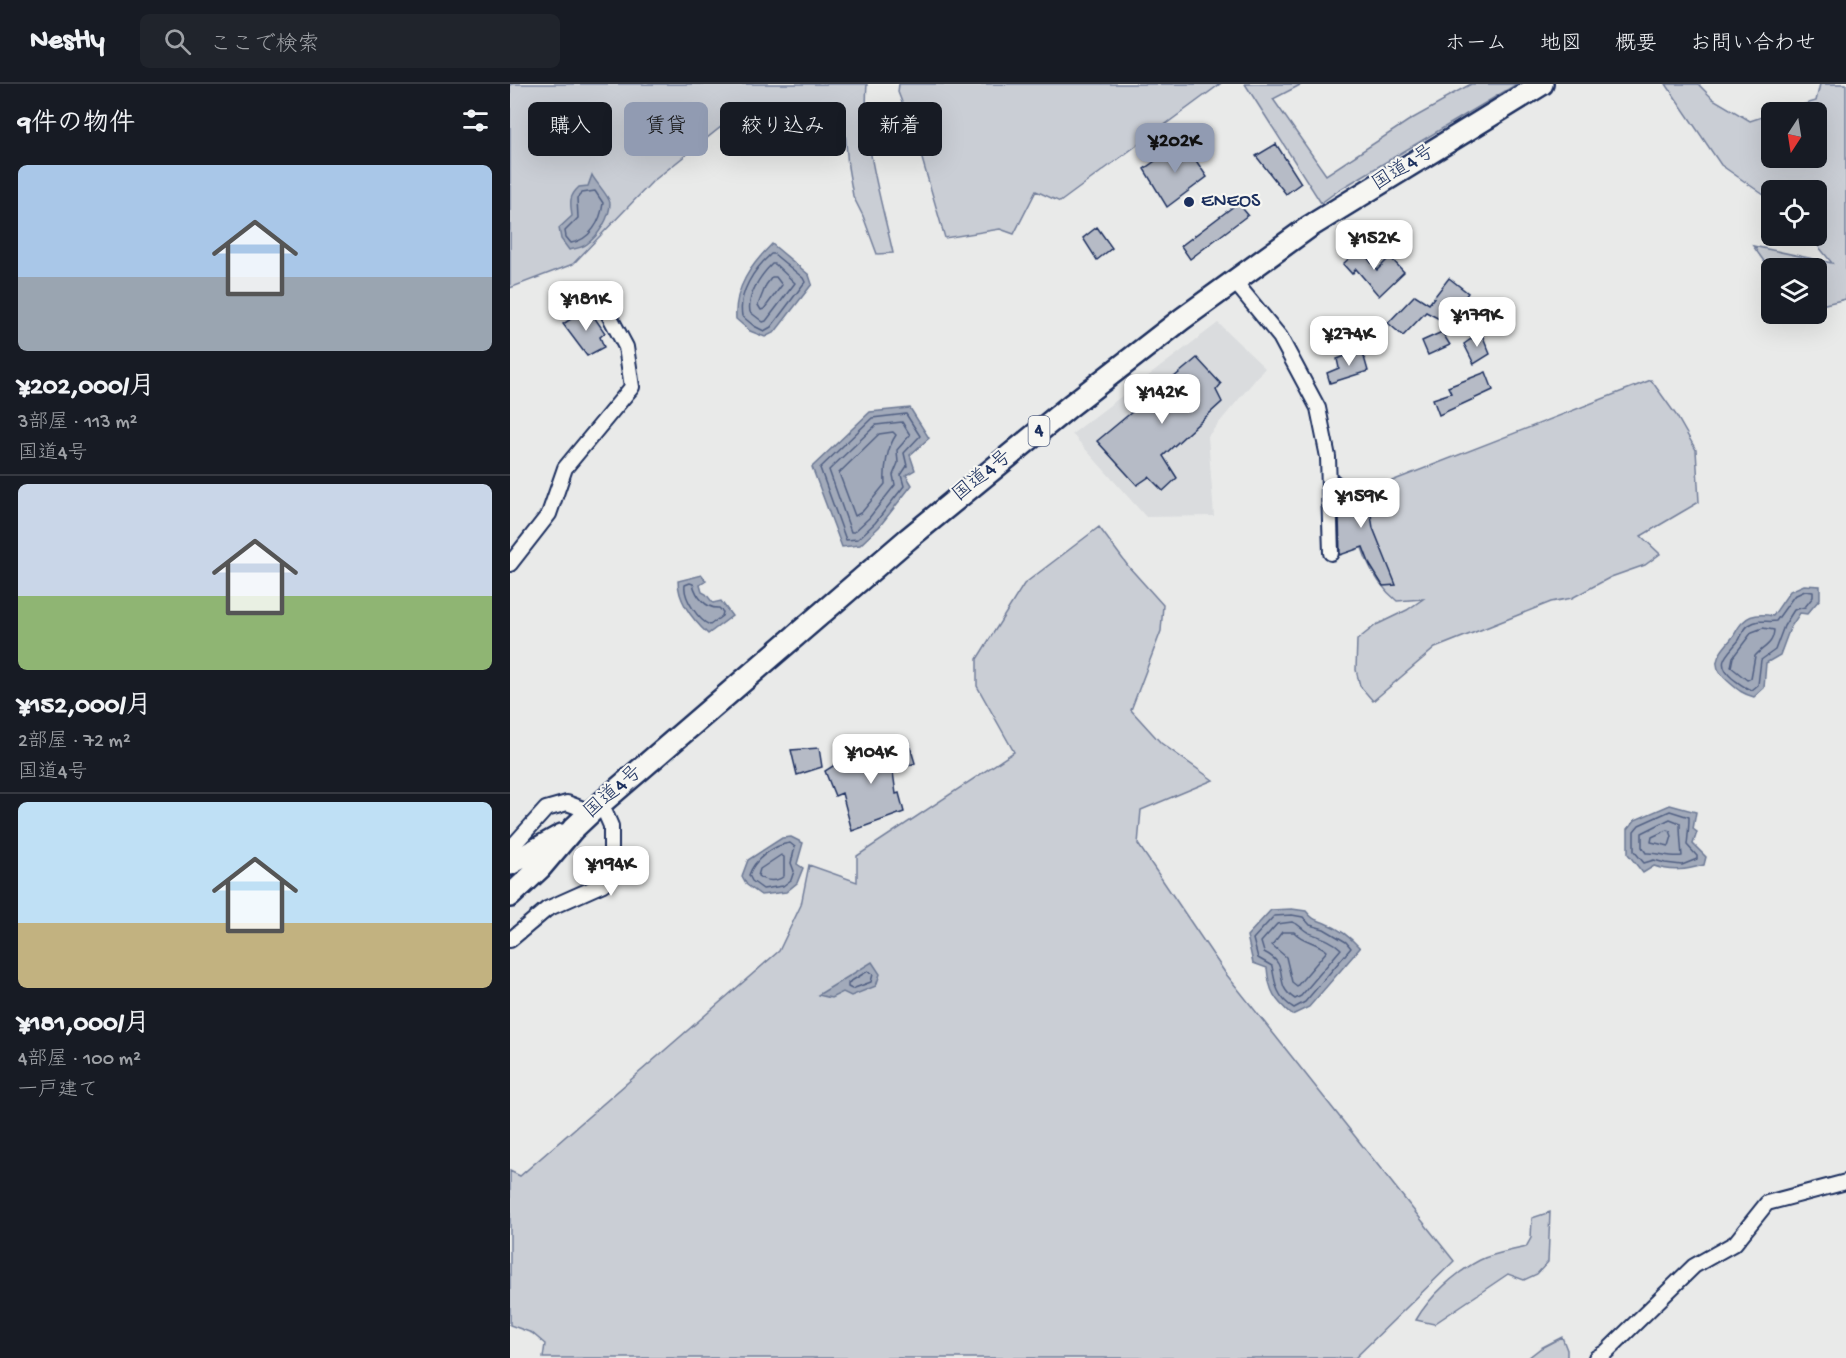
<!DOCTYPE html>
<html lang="ja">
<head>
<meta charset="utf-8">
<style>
	body { margin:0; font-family:"Gochi Hand","Klee One",sans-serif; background:#20242c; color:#f1f3f6; height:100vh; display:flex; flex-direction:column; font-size:22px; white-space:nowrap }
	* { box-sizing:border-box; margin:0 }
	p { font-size:20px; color:#9ea1a6 }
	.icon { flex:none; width:33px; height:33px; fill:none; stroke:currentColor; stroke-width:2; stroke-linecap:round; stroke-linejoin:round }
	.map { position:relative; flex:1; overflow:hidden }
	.sheet { display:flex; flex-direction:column; background:#171b24; width:510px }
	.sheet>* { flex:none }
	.hud { position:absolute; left:18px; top:18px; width:570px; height:54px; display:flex; gap:12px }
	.needle { width:39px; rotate:192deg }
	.controls { position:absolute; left:1251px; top:18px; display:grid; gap:12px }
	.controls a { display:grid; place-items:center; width:66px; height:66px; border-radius:9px; background:#171b24; box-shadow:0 6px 24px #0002; font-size:30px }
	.price { position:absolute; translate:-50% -51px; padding:0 14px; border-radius:12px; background:#fff; color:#222; font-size:20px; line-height:39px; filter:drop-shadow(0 2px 3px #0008) }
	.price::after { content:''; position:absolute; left:50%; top:36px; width:18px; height:14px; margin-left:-9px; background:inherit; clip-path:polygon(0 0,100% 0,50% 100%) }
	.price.current { background:#919bb2; color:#111 }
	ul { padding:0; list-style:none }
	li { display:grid; align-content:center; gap:12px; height:318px; padding:0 18px }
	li+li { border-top:2px solid #363941 }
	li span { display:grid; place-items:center; height:186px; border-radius:9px; color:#555 }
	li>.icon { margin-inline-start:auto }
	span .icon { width:108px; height:108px; fill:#fffc; stroke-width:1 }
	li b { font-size:26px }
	h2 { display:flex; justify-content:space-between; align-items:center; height:72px; padding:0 18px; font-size:26px }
	.chip { padding:0 21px; border-radius:9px; background:#171b24; box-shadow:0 6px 24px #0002; font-size:21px; line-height:54px }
	.chip.current { background:#919bb2; color:#111 }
	header { display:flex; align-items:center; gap:36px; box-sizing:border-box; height:84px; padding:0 30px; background:#171b24; border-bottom:2px solid #363941 }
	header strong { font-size:28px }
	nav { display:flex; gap:33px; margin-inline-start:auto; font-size:21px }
	.search { width:420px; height:54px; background:#20242c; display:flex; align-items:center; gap:15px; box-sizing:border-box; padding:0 21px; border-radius:9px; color:#9ea1a6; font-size:22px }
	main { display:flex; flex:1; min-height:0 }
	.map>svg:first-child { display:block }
	.built { fill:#dadcde }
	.green { fill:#caced5; stroke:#727e9a; stroke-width:1.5 }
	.water { fill:#a2aaba; stroke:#6c7995; stroke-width:1.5 }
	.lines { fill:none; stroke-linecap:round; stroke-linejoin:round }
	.shore { stroke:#516083; stroke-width:1.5 }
	.building { fill:#b6bbc6; stroke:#1b2f5e; stroke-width:1.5 }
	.minor-casing { stroke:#1b2f5e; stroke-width:18 }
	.highway-casing { stroke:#1b2f5e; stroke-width:26 }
	.minor { stroke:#f6f6f2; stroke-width:14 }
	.highway { stroke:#f6f6f2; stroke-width:21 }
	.poi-dot { fill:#1b2f5e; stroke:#f6f6f2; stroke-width:2 }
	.labels { text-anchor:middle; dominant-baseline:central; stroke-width:4.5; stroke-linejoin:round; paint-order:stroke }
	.shield { fill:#f6f6f2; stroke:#5d6b8a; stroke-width:1.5 }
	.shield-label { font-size:18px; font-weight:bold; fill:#1b2f5e }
	.street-label { font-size:20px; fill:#1b2f5e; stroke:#f6f6f2 }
	.poi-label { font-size:20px; fill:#1b2f5e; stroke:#f6f6f2; text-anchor:start }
</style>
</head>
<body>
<header>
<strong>Nestly</strong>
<div class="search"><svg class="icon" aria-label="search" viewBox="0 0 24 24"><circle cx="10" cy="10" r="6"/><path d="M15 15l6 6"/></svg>ここで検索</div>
<nav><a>ホーム</a><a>地図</a><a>概要</a><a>お問い合わせ</a></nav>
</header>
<main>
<section class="sheet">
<h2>9件の物件<svg class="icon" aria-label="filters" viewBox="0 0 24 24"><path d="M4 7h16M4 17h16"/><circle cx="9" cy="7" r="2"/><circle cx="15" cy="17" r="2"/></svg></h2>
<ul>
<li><span style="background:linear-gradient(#a9c7e8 60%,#9aa5b1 0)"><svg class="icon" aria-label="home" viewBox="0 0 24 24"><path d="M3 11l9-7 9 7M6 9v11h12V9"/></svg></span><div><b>¥202,000/月</b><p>3部屋 · 113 m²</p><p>国道4号</p></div></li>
<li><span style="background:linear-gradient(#c9d6e8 60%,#8fb573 0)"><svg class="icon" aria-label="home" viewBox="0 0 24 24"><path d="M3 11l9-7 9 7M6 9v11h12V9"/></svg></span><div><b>¥152,000/月</b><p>2部屋 · 72 m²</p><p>国道4号</p></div></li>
<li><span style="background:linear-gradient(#bfe0f5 65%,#c2b280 0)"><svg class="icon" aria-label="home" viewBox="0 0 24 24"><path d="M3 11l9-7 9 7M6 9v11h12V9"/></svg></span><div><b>¥181,000/月</b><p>4部屋 · 100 m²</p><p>一戸建て</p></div></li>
</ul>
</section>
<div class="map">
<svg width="1336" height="1274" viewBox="0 0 1336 1274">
	<rect width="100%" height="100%" fill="#e9eae9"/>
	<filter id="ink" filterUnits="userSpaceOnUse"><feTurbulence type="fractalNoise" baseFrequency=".0167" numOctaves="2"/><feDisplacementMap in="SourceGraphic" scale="12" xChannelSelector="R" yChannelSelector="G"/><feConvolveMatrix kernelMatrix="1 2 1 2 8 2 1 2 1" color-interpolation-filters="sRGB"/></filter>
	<g filter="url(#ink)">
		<path class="built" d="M708,239L755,284L698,352L704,432L636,433L562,350Z"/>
		<path class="green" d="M0,0H357C352,56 371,115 383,169L367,170L353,132L343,112L338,83L334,34L291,23L260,44L231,27L142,98L63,180L0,204Z
			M389,0H710L550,118L526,107L504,150L490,145L435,154L406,54L388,8Z
			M735,0H792L763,15L816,91L898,37L934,17L933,15L961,0H1007L829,106L811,119Z
			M1156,0H1188L1203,15L1240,37L1261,30L1262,74H1306V28H1268L1306,17L1310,0H1336V215L1307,222L1306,184H1262L1261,187L1243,162L1322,179L1300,152H1306V106H1262L1261,116L1211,81Z
			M1141,296L1166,331L1186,366L1189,418L1131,452L1150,470L1135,481L1101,493L1062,514L1041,518L925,564L863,617L850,602L846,586L847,556L866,541L897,526L913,515L887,517C859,494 846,457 844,422L864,404Z
			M589,443L618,482L653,521L651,547L621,626L651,659L703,696L631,726L628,760L716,890L944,1177L845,1274H33L35,1260L22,1249L0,1241V1087L10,1092L269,867L291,821L299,781L347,798V772L504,668L467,602V575L514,500Z
			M1040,1128L1038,1178L1027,1190L1014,1196L998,1190L924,1240L906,1236C920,1212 945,1189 970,1176C984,1169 1001,1167 1016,1163L1021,1154L1022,1134Z
			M1052,1253L1057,1266V1274H1018L1031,1264Z"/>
		<path class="water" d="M82,91C86,99 99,112 100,119C100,134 88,152 77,160C72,164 64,165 59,166L51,155L49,144L62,132C60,118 59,112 69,103L78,102Z
			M262,160L299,191L302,200L265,248L255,253L240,247L226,235C224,204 241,181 262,160Z
			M400,324L419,354L400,371L405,386L396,391L402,401L369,443L350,461L332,463L302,383L360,328Z
			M192,491L196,497L190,501L192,508L196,510L203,519L211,517L222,532L198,550C183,536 168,518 168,497Z
			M1294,501L1310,502V515L1297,530L1290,529L1280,544L1270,571L1256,579L1254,604L1244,613C1233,610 1228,606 1220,599C1198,581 1207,572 1222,554C1226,549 1228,542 1233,538C1240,530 1253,530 1263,532L1280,507Z
			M1160,721L1186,728L1183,745L1187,748L1183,760L1196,773L1194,781C1176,786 1162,788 1144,782L1133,789L1118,770V745L1125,736Z
			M281,753L293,759L287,780L293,784L287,799L276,808L251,811L237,801L232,792L238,776L272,754Z
			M782,825L796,827C804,837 806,835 817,840C830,845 841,854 850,864L799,923L782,931C765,916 759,908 757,884L743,879L737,852L761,826Z
			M362,878L370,890L366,902L341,912L333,908L321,914L308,911Z"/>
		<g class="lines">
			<path class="shore" d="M85,107L93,119C91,137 80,156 61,159L56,153L55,147L68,134L67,114L72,109Z
				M261,170H264L293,194L295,198L261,243L254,247L244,242L232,232C228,209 244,185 261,170Z
				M262,180H265L285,199L256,237L253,238L240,228C237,211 250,192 262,180Z
				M262,193H266L272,201L254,225L251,226L248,221L256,201Z
				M396,330L410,352L394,369L397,382L391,391L394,402L365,439L348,455L336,456L310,384L362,334Z
				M392,338L400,351L387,366L388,379L383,391L385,401L359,434L344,448H341L319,386L366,341Z
				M383,348L386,351C377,364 374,384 375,400L352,428L345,432L329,389L369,350Z
				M180,499L183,500C186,512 196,525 209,524L213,528L212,532L200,541C189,537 173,514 175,501Z
				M1295,507L1303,508V513L1295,523L1284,526L1274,542L1265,566L1251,576L1248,601L1242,606C1234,604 1229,599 1222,594C1204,578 1218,570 1229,556C1232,551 1234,544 1239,541C1251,534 1256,539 1266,537L1284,512Z
				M1253,544L1264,546C1263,561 1254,562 1245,572L1241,594L1237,596L1221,583L1223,573L1242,548Z
				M1160,727L1179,733C1179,743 1178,751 1177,761L1187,772V775L1172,781L1155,779L1144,776L1134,779L1124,767V747L1129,741Z
				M1160,735L1170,739C1170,751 1171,761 1172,772C1160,774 1148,768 1136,769L1132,763V749Z
				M1157,746L1160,747L1162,752L1159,762L1141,758L1142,753Z
				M280,759L285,763L281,779L284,787L281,796L273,802L253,805L242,797L239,791C244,776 263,761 280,759Z
				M271,771L274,773V792C267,798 256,798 248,792L250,785Z
				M782,831L793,833L800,841L814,845L836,858L841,864L795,918L784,924C767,914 765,900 762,882L748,874L743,855L764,832Z
				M782,838C790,840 791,845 799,849C810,853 822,856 831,865L791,912L785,915C761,900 783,882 754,868L751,858L767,840Z
				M772,848H784C793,858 807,858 817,867L787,902L782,898L776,873L762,861Z
				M358,887L363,890L361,898L342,905L338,903V899Z"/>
		</g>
		<path class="building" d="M673,57L697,93L657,123L634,85Z
			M766,60L791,99L776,110L746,72Z
			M728,119L738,131L680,175L671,162Z
			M587,143L602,164L587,176L573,154Z
			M850,164L867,186L880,173L894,188L869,212L846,185L842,190L833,180Z
			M939,194L958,209L937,239L916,228L893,252L878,239L905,211L919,220Z
			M78,224L95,249L90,253L94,263L77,272L53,240Z
			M932,248L940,261L918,271L912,257Z
			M971,248L980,270L964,280L954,260Z
			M852,266L858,287L820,299L817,289L829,284L827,275Z
			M687,274L711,300L706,306L712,318L653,372L667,394L653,407L639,393L627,401L587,357Z
			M976,288L983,306L929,331L923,315L941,309L938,303Z
			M828,391L854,413L863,406L870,417L860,424L863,444L886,501L873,502L860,481L853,463L830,471Z
			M398,656L405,679L383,688L386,710L389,709L394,728L342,747L332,709L325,712L315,687L342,670L347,681Z
			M309,664L312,683L287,691L281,666Z"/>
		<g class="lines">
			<defs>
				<path id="minor" d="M725,198L770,253L808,324L818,373L821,469
					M0,480L39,430L55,384L122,303L116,263L92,218
					M0,765L36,725L57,719L81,728
					M0,856L37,825L93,800L101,781V742L91,719
					M1086,1274L1096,1268L1184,1182L1225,1159L1257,1119L1336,1098"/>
				<path id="highway" d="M0,780L52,751
					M0,812L30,784L63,745L81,728L399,454L560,322L672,235L799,143L1032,0"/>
			</defs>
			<use href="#minor" class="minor-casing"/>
			<use href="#highway" class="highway-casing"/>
			<use href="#minor" class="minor"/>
			<use href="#highway" class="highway"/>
		</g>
	</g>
	<circle class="poi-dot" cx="679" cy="118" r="6"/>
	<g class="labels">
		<rect class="shield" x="518.5" y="332" width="21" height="30" rx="4.5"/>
		<g class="shield-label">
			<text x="529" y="347">4</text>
		</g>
		<g class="street-label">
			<text transform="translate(894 85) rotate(-32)">国道4号</text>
			<text transform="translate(473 393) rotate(-39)">国道4号</text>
			<text transform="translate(104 709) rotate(-41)">国道4号</text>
		</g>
		<g class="poi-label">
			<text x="691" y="118">ENEOS</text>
		</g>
	</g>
</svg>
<div class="controls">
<a><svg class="needle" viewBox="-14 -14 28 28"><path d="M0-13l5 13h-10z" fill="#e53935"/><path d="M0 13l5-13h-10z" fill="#9ea1a6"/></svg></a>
<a><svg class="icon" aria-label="locate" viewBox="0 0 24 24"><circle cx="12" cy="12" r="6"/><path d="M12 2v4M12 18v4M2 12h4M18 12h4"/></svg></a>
<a><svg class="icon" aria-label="layers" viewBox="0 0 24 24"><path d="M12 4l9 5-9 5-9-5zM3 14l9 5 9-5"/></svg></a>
</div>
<b class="price current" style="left:665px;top:90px">¥202K</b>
<b class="price" style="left:864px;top:187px">¥152K</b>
<b class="price" style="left:76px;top:248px">¥181K</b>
<b class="price" style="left:967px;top:264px">¥179K</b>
<b class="price" style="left:839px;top:283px">¥274K</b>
<b class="price" style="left:652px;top:341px">¥142K</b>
<b class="price" style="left:851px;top:445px">¥159K</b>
<b class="price" style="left:361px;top:701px">¥104K</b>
<b class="price" style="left:101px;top:813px">¥194K</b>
<div class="hud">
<a class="chip">購入</a>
<a class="chip current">賃貸</a>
<a class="chip">絞り込み</a>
<a class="chip">新着</a>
</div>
</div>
</main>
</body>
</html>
